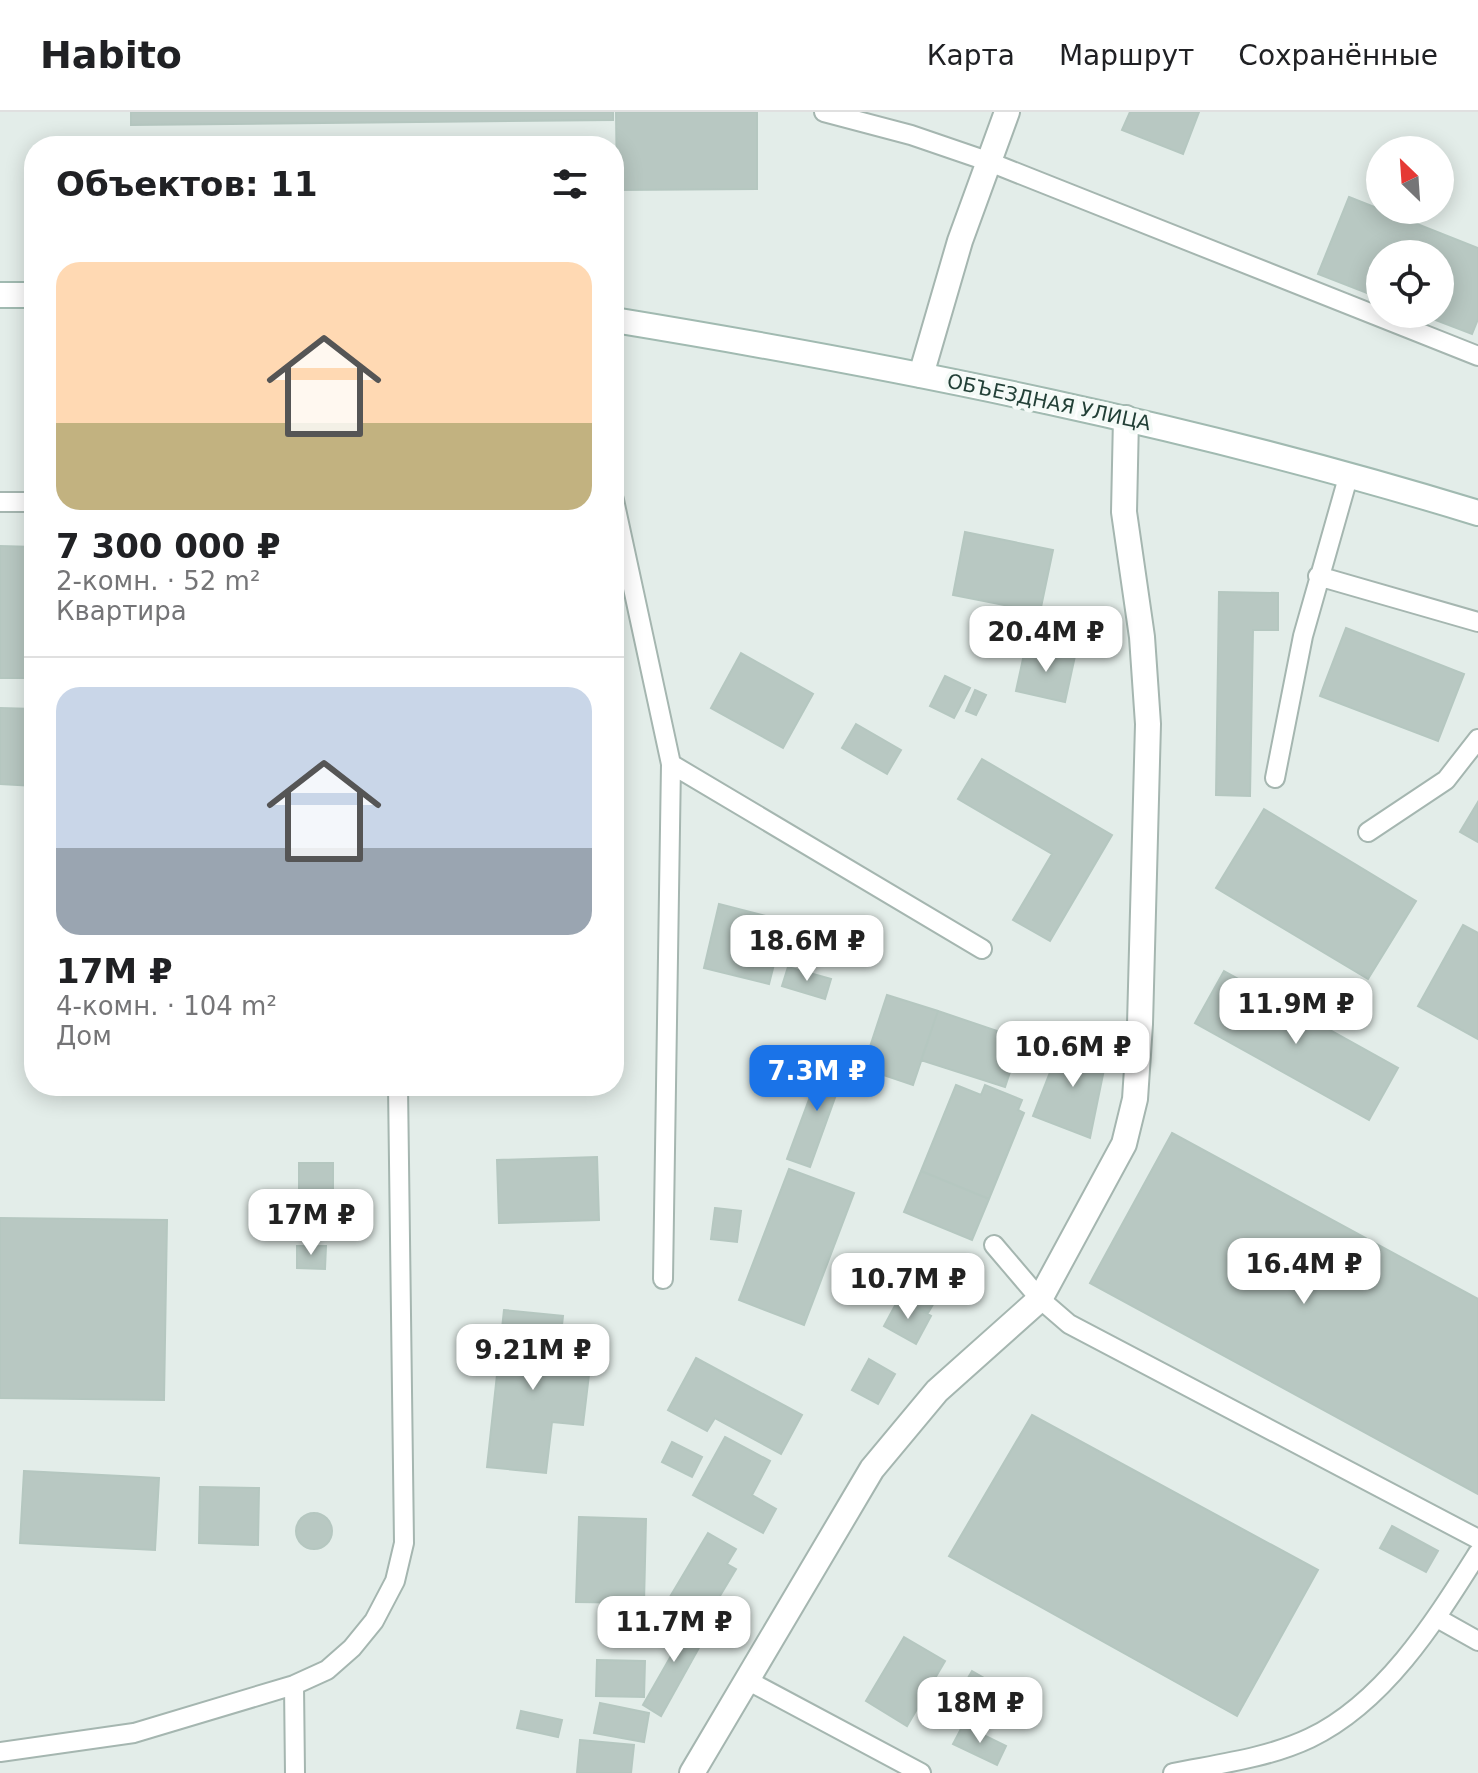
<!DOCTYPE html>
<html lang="ru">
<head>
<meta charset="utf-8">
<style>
	body { margin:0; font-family:"DejaVu Sans",sans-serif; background:#f6f6f6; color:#202124; height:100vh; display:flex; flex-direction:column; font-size:30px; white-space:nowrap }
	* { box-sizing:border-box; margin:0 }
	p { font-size:26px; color:#757577 }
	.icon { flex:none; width:44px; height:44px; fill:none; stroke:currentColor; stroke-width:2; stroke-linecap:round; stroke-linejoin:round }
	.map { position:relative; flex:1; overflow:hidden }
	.details { position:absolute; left:24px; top:24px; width:600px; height:960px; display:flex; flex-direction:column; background:#fff; border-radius:32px; box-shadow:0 4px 20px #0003 }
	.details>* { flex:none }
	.needle { width:52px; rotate:335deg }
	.fabs { position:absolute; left:1366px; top:24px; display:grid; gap:16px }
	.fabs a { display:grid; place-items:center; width:88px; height:88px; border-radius:50%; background:#fff; box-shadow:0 4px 20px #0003; font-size:40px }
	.price { position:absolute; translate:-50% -68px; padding:0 18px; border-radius:16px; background:#fff; color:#222; font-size:26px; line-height:52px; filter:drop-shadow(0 2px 4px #0008) }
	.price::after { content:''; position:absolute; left:50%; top:48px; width:24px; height:18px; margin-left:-12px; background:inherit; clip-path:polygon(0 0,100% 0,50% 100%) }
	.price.selected { background:#1a73e8; color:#fff }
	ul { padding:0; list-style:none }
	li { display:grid; align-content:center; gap:16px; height:424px; padding:0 32px }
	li+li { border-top:2px solid #e0e0e0 }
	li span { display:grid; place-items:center; height:248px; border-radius:24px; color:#555 }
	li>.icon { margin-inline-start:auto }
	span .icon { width:144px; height:144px; fill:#fffc; stroke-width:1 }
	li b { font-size:34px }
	h2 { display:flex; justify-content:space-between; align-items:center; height:96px; padding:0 32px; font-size:34px }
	header { display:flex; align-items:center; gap:48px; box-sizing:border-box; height:112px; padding:0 40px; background:#fff; border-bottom:2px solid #e0e0e0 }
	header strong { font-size:38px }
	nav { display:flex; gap:44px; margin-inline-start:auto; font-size:28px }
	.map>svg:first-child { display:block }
	.building { fill:#b8c8c2; stroke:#b5c7c0; stroke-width:2 }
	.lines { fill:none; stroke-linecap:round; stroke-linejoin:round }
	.lane-casing { stroke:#a5b6b0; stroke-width:22 }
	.street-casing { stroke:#a5b6b0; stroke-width:28 }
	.secondary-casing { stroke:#a1bab1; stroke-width:28 }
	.lane { stroke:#fff; stroke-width:18 }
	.street { stroke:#fff; stroke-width:24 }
	.secondary { stroke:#fff; stroke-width:24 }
	.labels { text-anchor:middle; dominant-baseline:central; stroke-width:8; stroke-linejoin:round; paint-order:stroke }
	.street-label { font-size:20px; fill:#224037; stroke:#f4faf7 }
</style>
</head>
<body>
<header>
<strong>Habito</strong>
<nav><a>Карта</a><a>Маршрут</a><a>Сохранённые</a></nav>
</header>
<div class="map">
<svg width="1478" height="1661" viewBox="0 0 1478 1661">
	<rect width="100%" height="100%" fill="#e3ede9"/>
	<path class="building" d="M131,0H613V8L131,13Z
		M616,0H757V77L617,78Z
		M1130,0H1199L1183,42L1122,18Z
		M1349,85L1478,136V207L1472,222L1420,202H1440V142H1380V186L1318,162Z
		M965,420L1053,438L1040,500L953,483Z
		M0,434L34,435V566H0Z
		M1219,480L1278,481V518H1253L1250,684L1216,683Z
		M614,485H619L618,521H614Z
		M1346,516L1464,562L1438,629L1320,584Z
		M1026,533L1075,544L1065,590L1016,579Z
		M741,541L813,582L783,636L711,596Z
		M945,564L970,576L954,606L930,594Z
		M975,578L986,583L976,603L966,599Z
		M0,596L34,597V674L0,672Z
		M856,612L901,638L887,662L842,636Z
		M982,647L1112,723L1050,829L1013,808L1052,742L958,687Z
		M1478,690V730L1460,720Z
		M1264,697L1416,789L1368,867L1216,776Z
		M719,792L785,809L769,872L704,856Z
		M1463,813L1478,821V927L1418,894Z
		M788,855L831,867L825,887L782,874Z
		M1224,859L1398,956L1369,1008L1195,911Z
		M887,883L938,899L913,973L863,956Z
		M938,899L1021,927L1005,975L921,948Z
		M1063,927L1107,943L1090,1026L1033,1004Z
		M824,947L846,955L810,1055L787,1047Z
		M956,973L981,983L985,973L1022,988L1018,998L1024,1001L989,1087L921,1059Z
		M1172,1021L1478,1187V1382L1090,1171Z
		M597,1045L599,1108L499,1111L497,1048Z
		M299,1051H333V1120H299Z
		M789,1057L854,1081L804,1213L739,1188Z
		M921,1059L989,1087L972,1128L904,1100Z
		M715,1096L741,1099L737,1130L711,1127Z
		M0,1106L167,1108L164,1288L0,1286Z
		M297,1134H326L325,1157L297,1156Z
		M912,1163L941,1179L928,1201L900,1185Z
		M899,1186L931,1204L916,1232L884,1214Z
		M504,1198L563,1204L558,1250L590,1254L583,1313L552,1310L546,1361L487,1355Z
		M696,1246L802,1303L781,1342L715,1306L707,1319L668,1298Z
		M869,1247L895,1262L878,1292L852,1278Z
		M1032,1303L1318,1458L1237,1604L949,1444Z
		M725,1325L770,1349L752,1383L776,1397L763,1421L693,1383Z
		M672,1330L702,1345L692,1365L662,1350Z
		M24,1359L159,1366L155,1438L20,1431Z
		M200,1375L259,1376L258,1433L199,1431Z
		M296 1419a18 18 0 1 1 36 0a18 18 0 1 1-36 0Z
		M579,1405L646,1407L644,1491L576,1490Z
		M1392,1414L1438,1439L1426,1460L1380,1436Z
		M708,1421L736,1437L727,1452L736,1457L703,1512L667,1490Z
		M668,1504L705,1525L661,1604L643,1593L679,1530L660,1520Z
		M904,1525L945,1549L907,1614L866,1589Z
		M597,1548L645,1549L644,1585L596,1584Z
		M972,1559L1005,1578L987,1609L954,1590Z
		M600,1591L649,1601L644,1630L594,1621Z
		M521,1599L562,1608L558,1625L517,1616Z
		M963,1613L1006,1634L997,1653L953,1632Z
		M580,1628L634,1633L631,1661H577Z"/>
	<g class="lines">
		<defs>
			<path id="lane" d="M824,0L911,23L987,49L1478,244
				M614,388L671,652L663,1167
				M0,390H34
				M1318,464L1478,510
				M671,652L982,837
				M1275,666L1303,524L1349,362
				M1368,720L1446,668L1478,627
				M994,1133L1040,1187L1069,1212L1478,1427
				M1437,1506L1478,1529
				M745,1567L921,1661
				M294,1573L295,1661
				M0,1640L134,1621L294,1573L327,1558L352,1536L374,1509L395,1469L404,1431L398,974
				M1173,1661C1218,1652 1268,1646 1310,1626C1385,1590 1435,1509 1478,1441"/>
			<path id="street" d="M921,263L960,129L1007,0
				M692,1661L872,1357L937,1279L1040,1187L1124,1032L1135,987L1140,912L1148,612L1142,525L1124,400L1126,306"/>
			<path id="secondary" d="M0,183H34
				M614,208C906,256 1195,314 1478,401"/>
		</defs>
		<use href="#lane" class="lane-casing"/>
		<use href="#street" class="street-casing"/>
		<use href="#secondary" class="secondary-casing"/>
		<use href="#lane" class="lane"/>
		<use href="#street" class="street"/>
		<use href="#secondary" class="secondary"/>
	</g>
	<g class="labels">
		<g class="street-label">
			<text transform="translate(1049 290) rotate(12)">ОБЪЕЗДНАЯ УЛИЦА</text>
		</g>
	</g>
</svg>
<div class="fabs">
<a><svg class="needle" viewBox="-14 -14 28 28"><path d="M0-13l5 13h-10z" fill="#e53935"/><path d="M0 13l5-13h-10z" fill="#757577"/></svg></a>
<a><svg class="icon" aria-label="locate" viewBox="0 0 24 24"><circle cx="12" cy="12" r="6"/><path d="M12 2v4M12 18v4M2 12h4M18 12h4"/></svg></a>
</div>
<b class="price" style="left:1046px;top:562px">20.4M ₽</b>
<b class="price" style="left:807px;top:871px">18.6M ₽</b>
<b class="price" style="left:1296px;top:934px">11.9M ₽</b>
<b class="price" style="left:1073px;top:977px">10.6M ₽</b>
<b class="price selected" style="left:817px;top:1001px">7.3M ₽</b>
<b class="price" style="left:311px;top:1145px">17M ₽</b>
<b class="price" style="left:1304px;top:1194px">16.4M ₽</b>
<b class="price" style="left:908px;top:1209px">10.7M ₽</b>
<b class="price" style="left:533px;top:1280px">9.21M ₽</b>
<b class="price" style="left:674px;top:1552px">11.7M ₽</b>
<b class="price" style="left:980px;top:1633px">18M ₽</b>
<section class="details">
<h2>Объектов: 11<svg class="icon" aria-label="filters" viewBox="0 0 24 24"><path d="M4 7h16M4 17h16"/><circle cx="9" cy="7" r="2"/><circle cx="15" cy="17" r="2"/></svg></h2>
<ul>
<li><span style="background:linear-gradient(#ffd9b3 65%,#c2b280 0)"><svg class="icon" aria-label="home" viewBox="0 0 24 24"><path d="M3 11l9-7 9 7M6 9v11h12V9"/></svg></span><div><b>7 300 000 ₽</b><p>2-комн. · 52 m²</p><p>Квартира</p></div></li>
<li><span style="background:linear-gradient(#c9d6e8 65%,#9aa5b1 0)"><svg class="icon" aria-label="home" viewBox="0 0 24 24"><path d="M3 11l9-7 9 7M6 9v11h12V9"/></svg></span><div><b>17M ₽</b><p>4-комн. · 104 m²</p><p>Дом</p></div></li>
</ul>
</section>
</div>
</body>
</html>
